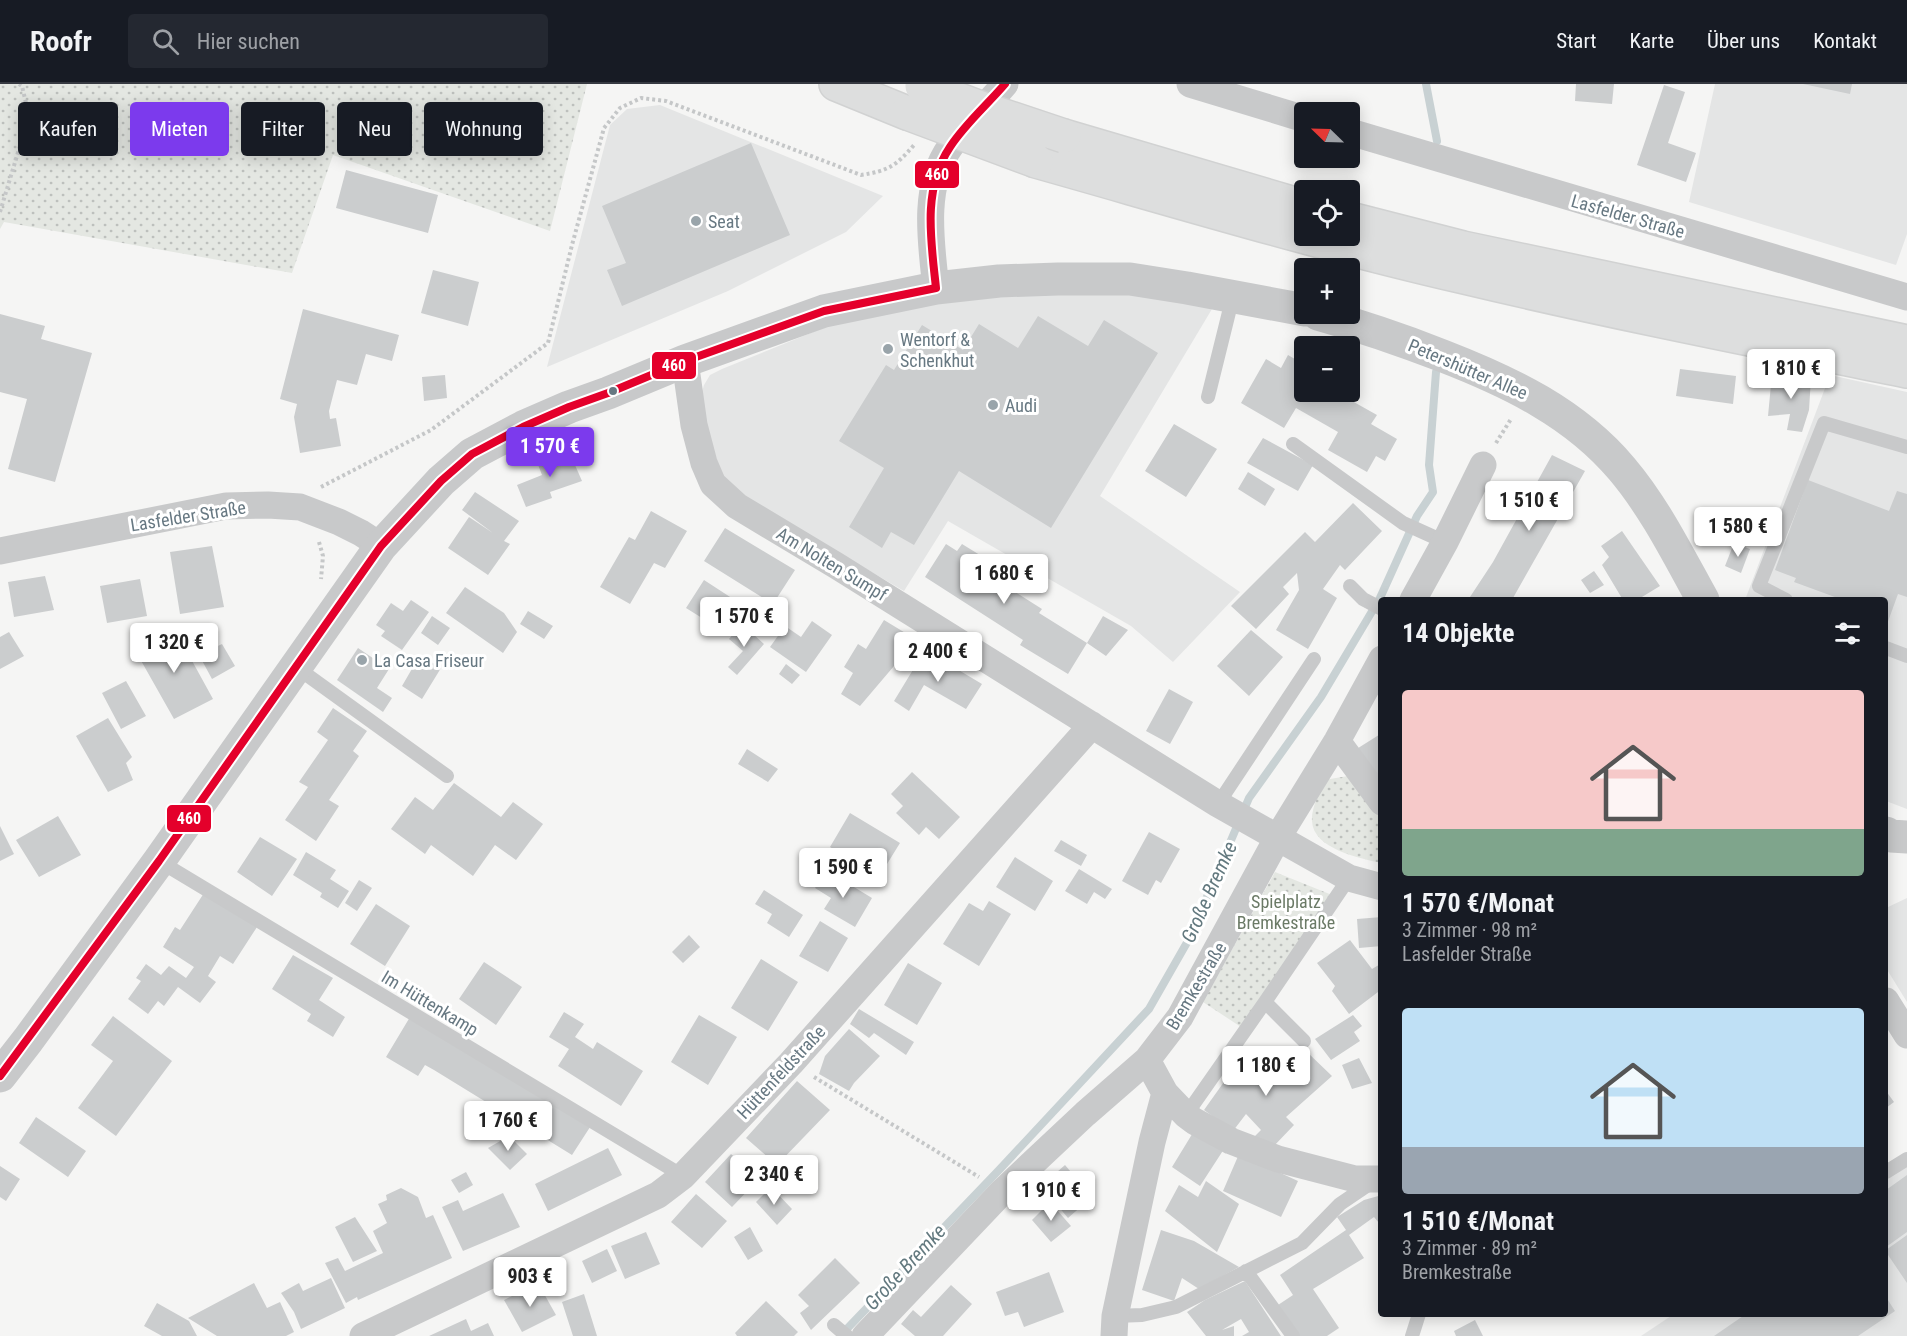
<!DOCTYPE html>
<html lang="de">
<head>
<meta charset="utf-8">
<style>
	body { margin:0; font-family:"Roboto Condensed",sans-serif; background:#242831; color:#f1f3f6; height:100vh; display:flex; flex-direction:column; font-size:22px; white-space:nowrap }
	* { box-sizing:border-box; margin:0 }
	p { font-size:20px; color:#9ea1a6 }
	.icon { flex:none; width:33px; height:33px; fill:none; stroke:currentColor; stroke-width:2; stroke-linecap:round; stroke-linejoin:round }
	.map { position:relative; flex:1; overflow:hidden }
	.sheet { position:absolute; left:1378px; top:513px; width:510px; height:720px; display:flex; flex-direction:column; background:#171b24; border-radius:6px; box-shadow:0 3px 15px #0003 }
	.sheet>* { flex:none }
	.banner { position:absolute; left:18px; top:18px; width:570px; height:54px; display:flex; gap:12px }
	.needle { width:39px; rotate:293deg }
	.tools { position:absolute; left:1294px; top:18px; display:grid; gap:12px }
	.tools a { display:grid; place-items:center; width:66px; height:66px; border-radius:6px; background:#171b24; box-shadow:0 3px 15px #0003; font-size:30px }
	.price { position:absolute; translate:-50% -51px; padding:0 14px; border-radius:6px; background:#fff; color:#222; font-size:20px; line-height:39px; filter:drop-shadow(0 2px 3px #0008) }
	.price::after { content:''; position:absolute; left:50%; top:36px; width:18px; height:14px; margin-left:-9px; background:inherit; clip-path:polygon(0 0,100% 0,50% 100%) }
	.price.active { background:#7c3aed; color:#fff }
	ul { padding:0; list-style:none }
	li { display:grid; align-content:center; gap:12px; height:318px; padding:0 24px }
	li span { display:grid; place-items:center; height:186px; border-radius:6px; color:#555 }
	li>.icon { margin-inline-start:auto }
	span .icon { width:108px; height:108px; fill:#fffc; stroke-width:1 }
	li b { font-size:26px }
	h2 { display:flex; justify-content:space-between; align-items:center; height:72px; padding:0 24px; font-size:26px }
	.pill { padding:0 21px; border-radius:6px; background:#171b24; box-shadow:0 3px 15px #0003; font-size:21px; line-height:54px }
	.pill.active { background:#7c3aed; color:#fff }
	header { display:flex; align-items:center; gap:36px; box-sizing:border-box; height:84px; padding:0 30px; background:#171b24; border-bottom:2px solid #363941 }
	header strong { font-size:28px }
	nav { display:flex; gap:33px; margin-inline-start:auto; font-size:21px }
	.search { width:420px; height:54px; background:#242831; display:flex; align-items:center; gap:15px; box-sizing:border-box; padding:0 21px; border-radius:6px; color:#9ea1a6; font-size:22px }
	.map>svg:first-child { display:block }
	.built { fill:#e4e5e5 }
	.grass { fill:url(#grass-dots) }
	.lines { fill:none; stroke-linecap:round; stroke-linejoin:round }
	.stream { stroke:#c8d1d3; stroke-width:8 }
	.building { fill:#cbcdce }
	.trunk-casing { stroke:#d1d2d2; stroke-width:36 }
	.path { stroke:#c5c7c8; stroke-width:4; stroke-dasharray:3 3; stroke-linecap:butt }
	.service { stroke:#c8c9ca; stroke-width:14 }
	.minor { stroke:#c8c9ca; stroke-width:27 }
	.tertiary { stroke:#c8c9ca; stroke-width:33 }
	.trunk { stroke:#dddede; stroke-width:33 }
	.trunk-bridge-casing { stroke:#d1d2d2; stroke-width:36; stroke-linecap:butt }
	.trunk-bridge { stroke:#dddede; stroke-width:33 }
	.bus-1-casing { stroke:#fff; stroke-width:12 }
	.bus-1 { stroke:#e4002b; stroke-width:8 }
	.poi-dot { fill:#99a4aa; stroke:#fff; stroke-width:2 }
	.bus-dot { fill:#677882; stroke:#fff; stroke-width:2 }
	.labels { text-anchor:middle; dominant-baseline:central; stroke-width:6; stroke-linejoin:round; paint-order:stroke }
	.street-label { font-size:18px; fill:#677882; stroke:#fff }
	.poi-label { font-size:18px; fill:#677882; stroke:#fff; text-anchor:start }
	.park-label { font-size:18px; fill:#6b7a66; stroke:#fff }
	.water-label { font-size:20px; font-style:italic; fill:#63797f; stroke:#fff }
	.line-badge { stroke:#fff; stroke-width:2 }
	.badge-label { font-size:16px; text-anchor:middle; font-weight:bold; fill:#fff }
</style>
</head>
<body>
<header>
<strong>Roofr</strong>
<div class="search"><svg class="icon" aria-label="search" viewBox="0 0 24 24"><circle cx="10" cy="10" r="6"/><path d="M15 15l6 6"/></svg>Hier suchen</div>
<nav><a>Start</a><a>Karte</a><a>Über uns</a><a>Kontakt</a></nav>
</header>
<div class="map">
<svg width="1907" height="1252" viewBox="0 0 1907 1252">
	<defs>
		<pattern id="grass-dots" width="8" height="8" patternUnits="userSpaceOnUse" patternTransform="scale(1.5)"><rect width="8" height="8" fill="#e4e7e2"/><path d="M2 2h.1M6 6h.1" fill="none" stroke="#bdc0bd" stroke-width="1.8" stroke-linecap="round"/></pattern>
	</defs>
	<rect width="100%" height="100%" fill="#f5f5f4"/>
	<path class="built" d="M1715,0H1907V150L1896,181L1689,118Z
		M660,21L883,112L846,148L728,207L547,283L610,41L627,25Z
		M998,207L1131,209L1215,220L1100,412L1240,508L1173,578L1131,542L948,437L904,507L743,413L723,396L699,318L704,301L710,291L722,285L833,240Z
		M1830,291L1907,308V725L1886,717V516H1745Z
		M1907,814V918L1886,884V824Z
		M1907,1077V1252H1641L1674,1230H1886V1091Z"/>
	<path class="grass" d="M0,0H587L550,147L333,71L292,189L4,138L0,145Z
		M1348,692L1381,731V779C1360,774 1313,765 1312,737C1311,724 1320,708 1324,696Z
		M1275,788L1332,811L1241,943L1203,918Z"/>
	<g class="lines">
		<path class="stream" d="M1426,0L1437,57
			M842,1250L999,1086L1149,925L1189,855L1249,714L1321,613L1380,514L1417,432L1433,408L1429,381L1436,288"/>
	</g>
	<path class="building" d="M1576,0H1614L1612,20L1575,17Z
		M1803,0H1852L1850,10Z
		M1664,1L1685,8L1668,59L1696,69L1686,98L1637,81Z
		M751,59L790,151L622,222L607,186L626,179L602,122Z
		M346,86L438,111L428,149L336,124Z
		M433,186L479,198L468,242L421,229Z
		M303,225L399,251L392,277L366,270L357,301L337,296L329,327L330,335L336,334L341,362L300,369L294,333L297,320L280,315Z
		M0,230L45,242L41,255L92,269L55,398L8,385L27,315L0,308Z
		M1038,232L1088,262L1104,236L1158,269L1051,444L959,387L914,461L891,448L882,464L849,443L884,384L839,357L886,281L894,286L922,241L963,266L979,240L1018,264Z
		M1288,271L1305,281V308H1336L1377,331L1371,340L1397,355L1385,377L1376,372L1367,388L1328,366L1338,348L1296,324L1284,344L1241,319L1266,275L1281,284Z
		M1680,285L1736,292L1733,320L1676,312Z
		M1772,290L1811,294L1809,326L1802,348L1787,346L1790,330L1768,332Z
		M445,291L447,314L424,317L422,293Z
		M1174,340L1217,365L1186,413L1145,387Z
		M1263,354L1313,381L1298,407L1247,379Z
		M568,365L582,397L550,408L552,414L526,423L517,401L542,391L537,378Z
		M1552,371L1585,387L1513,514L1516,516H1468L1493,478Z
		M1248,388L1275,405L1265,422L1238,405Z
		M1808,396L1889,427L1897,407L1907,410V513L1898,510L1886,543V516H1843L1794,498L1796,494L1775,486Z
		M475,408L519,437L504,457L510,460L488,491L448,464L469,433L493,449L462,426Z
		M1353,419L1382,447L1345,486L1340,481L1323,505L1337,514L1308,565L1276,546L1299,506L1297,489L1283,503L1289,510L1256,545L1231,522L1305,448L1315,458Z
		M651,427L687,447L665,484L654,479L630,520L600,503L629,453L635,456Z
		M725,444L795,486L773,520L704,477Z
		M1622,447L1660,502L1637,516H1623L1602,481L1609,473L1601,462Z
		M1734,459L1750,465L1741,489L1725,482Z
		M946,460L957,467L962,460L1001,484L997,490L1012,499L1009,504L1042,525L1039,529L1087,559L1068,590L1020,561L1023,556L925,493Z
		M212,462L224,523L180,530L170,468Z
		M1594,487L1604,501L1590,509L1581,496Z
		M45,492L54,526L14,533L8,498Z
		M140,495L147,532L107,539L100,502Z
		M704,496L744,522L726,549L686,524Z
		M465,503L504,529L517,548L503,569L446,529Z
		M411,516L429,528L402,566L381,552L385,547L376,541L391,519L403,527Z
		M528,527L553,542L544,555L520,540Z
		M432,532L450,544L438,561L421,549Z
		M1103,532L1128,546L1106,572L1087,559Z
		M884,536L912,553L894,582L860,622L841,610L853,589L844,583L858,560L866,565Z
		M812,537L832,551L806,588L770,563L785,542L801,553Z
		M742,540L764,560L737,591L728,583L743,567L729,555Z
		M174,544L213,615L174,635L135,566Z
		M1251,546L1283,573L1249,612L1217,582Z
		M9,548L24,572L0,585V553Z
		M222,560L235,582L212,595L199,571Z
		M358,564L389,585L377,604L392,614L383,628L337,596Z
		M925,566L982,600L966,625L924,601L909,627L894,617Z
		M420,571L441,584L422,615L402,602Z
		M786,580L800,591L792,600L779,590Z
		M126,597L146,632L121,645L102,609Z
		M1169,605L1193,618L1170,660L1146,647Z
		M333,624L367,647L353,667L359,672L329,716L339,722L316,757L285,736L308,703L299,698L328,656L317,648Z
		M108,634L132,673L126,679L133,696L108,708L76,652Z
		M1382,649V707L1355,666Z
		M747,665L778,685L768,698L738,680Z
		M912,688L960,733L939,755L926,743L919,751L896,729L903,722L891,710Z
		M454,699L501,733L513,718L543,740L516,776L495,761L473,792L431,761L425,770L391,745L415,713L433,726Z
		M850,729L900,759L879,793L830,763Z
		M58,732L81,771L39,793L16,756Z
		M0,742L14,770L0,777Z
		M1149,748L1180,765L1161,799L1156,796L1148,811L1122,797Z
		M260,753L297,775L272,812L237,788Z
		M1061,756L1087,771L1081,782L1054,767Z
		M306,768L336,786L330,795L349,807L338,824L320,813L322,809L293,791Z
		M1015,773L1053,797L1035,827L996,803Z
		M1079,785L1112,805L1105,815L1094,808L1087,820L1065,807Z
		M826,786L872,814L855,843L824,825L831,814L815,804Z
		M359,796L372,804L357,827L345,819Z
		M764,806L803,831L789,853L767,839L772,830L755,820Z
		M204,809L257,843L233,880L220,872L208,892L216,898L200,919L178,903L164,922L158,917L148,930L128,915L141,897L136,894L146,880L161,891L169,882L186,894L194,883L163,863L175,843L180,846Z
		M989,817L1011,830L979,882L943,860L969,819L983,827Z
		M376,820L410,842L385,882L350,860Z
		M1382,833V862L1359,864L1357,835Z
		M820,837L848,854L828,888L799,872Z
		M689,851L700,863L683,879L672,868Z
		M1350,856L1372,885L1382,879V905L1349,930L1332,907L1335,902L1317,879Z
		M293,871L333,894L319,916L345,933L333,953L307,937L311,930L272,905Z
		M761,875L798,898L768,947L731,924Z
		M484,878L522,903L496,941L459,915Z
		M908,879L942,899L917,941L884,921Z
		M859,925L914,958L906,971L874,949L869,954L850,940Z
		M564,928L584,940L575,953L593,965L597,958L643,987L621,1022L558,982L569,965L549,953Z
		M699,931L737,953L708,1001L671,978Z
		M1353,931L1362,942L1354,948L1360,957L1331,976L1315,955Z
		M113,932L172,977L116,1052L78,1024L113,977L91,961Z
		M410,933L592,1040L572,1071L434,986L425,981L418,992L386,973Z
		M849,945L880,972L854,999L849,1007L819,990L825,972Z
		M1307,968L1332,992L1286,1033L1294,1041L1272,1064L1252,1055L1261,1046L1246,1030L1233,1047L1204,1026L1241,974L1274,999Z
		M1359,974L1372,999L1352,1005L1342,981Z
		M797,997L830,1026L777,1081L746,1054Z
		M1886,1007L1894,1018L1886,1024Z
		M36,1033L86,1067L68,1093L19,1059Z
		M1194,1047L1224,1065L1200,1102L1172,1083Z
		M509,1052L527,1070L510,1086L488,1064Z
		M608,1064L622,1091L548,1127L535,1100Z
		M731,1070L758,1096L732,1123L705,1098Z
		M1239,1070L1298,1097L1281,1133L1223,1107Z
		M1065,1081L1092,1113L1068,1134L1041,1102Z
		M0,1082L20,1095L6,1117L0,1113Z
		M466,1088L473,1101L459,1109L451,1096Z
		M1907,1091V1148L1886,1163V1106Z
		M1206,1097L1239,1120L1217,1168L1165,1127L1179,1101L1198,1113Z
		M771,1103L792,1125L777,1141L756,1118Z
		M401,1104L418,1113L426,1134L433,1131L452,1174L358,1216L357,1213L346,1219L325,1179L338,1174L345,1187L383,1169L373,1147L387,1139L378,1120L387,1116L386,1111Z
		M503,1109L520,1143L463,1167L442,1123L458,1116L463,1127Z
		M696,1110L727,1137L702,1164L671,1138Z
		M1382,1111V1137L1379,1139L1374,1133L1349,1151L1364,1174L1313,1205L1339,1244L1327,1252H1298L1278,1221L1293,1211L1280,1191L1346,1146L1337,1133L1364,1116Z
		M1050,1118L1071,1142L1051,1158L1032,1136Z
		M355,1133L377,1167L353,1178L335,1143Z
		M750,1143L763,1167L748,1176L734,1153Z
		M1161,1146L1194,1157L1239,1183L1199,1205L1182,1194L1174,1217L1142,1206Z
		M646,1148L660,1180L625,1195L611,1162Z
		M1907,1151V1199L1886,1168V1166Z
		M607,1165L617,1187L592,1199L582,1177Z
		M835,1174L860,1199L811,1246L800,1229L809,1222L798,1211Z
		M1049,1188L1064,1228L1024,1243L1018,1228L1005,1232L996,1208Z
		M331,1194L345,1224L301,1245L294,1228L281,1209L299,1199L303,1207Z
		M1245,1197L1281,1252H1242L1249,1248L1241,1235L1222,1246L1234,1242V1252H1206L1187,1228L1205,1216Z
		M254,1199L267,1224L280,1218L294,1248L286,1252H217L188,1234Z
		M538,1199L556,1231L522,1248L504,1216Z
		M951,1201L972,1220L943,1252H915L901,1240L913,1226L921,1233Z
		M584,1210L597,1252H573L562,1218Z
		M1886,1213L1895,1227L1858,1252H1714L1746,1230H1886Z
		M766,1217L798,1248L794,1252H737L735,1249Z
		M157,1219L189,1237L197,1252H162L144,1242Z
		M466,1235L471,1247L488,1239L494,1252H429Z
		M1475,1236L1483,1252H1456L1454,1247Z"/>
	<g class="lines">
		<defs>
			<path id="trunk" d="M836,0L907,29
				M1064,52L1305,123
				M1036,77C1178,117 1320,160 1464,193C1611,228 1759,257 1907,287
				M1350,135L1463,164L1907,258"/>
		</defs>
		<use href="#trunk" class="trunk-casing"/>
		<path class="path" d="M0,128L29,32L22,2L19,0
			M1496,359L1511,335
			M321,403L431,346L548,259L572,161L604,44L620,24L641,14L666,17L861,91C888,87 896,82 914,61
			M319,458L323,472L321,495
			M814,993L979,1093"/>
		<path class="service" d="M1208,313L1233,212
			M1293,360L1403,439L1445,458
			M1350,502L1363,515L1382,525
			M1786,516L1759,502L1824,339L1907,363
			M1886,564L1907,572
			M296,583L447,692
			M1218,720L1314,575
			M159,777L683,1092
			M1265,918L1304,957
			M1186,1031L1265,918L1349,794
			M1886,1088L1907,1075
			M1246,1187L1293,1252
			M1115,1232L1142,1231L1176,1223L1302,1159L1340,1120L1371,1099
			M834,1241L847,1252
			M1412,1252L1419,1230"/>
		<path class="minor" d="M1190,0L1305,35
			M1350,48L1907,213
			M936,204C931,159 922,102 950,63C966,41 987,21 1005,0
			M685,277L694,341L704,379L713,400L737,422L837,482L1218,720L1349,794L1382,803
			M0,467L226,422L268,421L300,423L339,438L361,449L381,462
			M1413,516L1445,458L1483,381
			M1337,657L1382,718
			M1886,917L1907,951
			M1147,976L1165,1009L1186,1031L1194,1037L1231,1057L1278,1075L1355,1095H1382
			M363,1252L658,1111L683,1092L791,979L1092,641
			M865,1252L1002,1108L1085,1030L1147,976L1180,933L1278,753L1337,657L1382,575
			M1114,1252L1115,1232L1152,1058L1165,1009"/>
		<path class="tertiary" d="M1318,230C1361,242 1402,256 1443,272C1510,298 1575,329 1622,385C1655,424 1678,471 1703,516
			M1886,749L1891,752L1907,753
			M0,992L28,956L159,777L381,462L441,397L472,370L523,343L569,323L608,309L685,277L824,227L936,204L999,197L1058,195H1130L1187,204L1305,226"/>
		<use href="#trunk" class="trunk"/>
		<defs>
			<path id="trunk-bridge" d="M922,2L986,26L1064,52
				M907,29L1036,77"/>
		</defs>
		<use href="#trunk-bridge" class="trunk-bridge-casing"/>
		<use href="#trunk-bridge" class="trunk-bridge"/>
		<defs>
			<path id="bus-1" d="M936,204C931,157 922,105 950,63C965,40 987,21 1005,0
				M0,992L159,777L381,462L441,397L472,370L523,343L569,323L608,309L685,277L824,227L936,204"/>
		</defs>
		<use href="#bus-1" class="bus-1-casing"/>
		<use href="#bus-1" class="bus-1"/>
	</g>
	<g class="poi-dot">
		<circle cx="696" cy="137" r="6"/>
		<circle cx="888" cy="265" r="6"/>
		<circle cx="993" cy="321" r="6"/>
		<circle cx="362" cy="576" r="6"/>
	</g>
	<circle class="bus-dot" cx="613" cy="307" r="5"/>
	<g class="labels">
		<g class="street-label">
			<text transform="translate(1628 132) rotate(16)">Lasfelder Straße</text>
			<text transform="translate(1468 285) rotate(23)">Petershütter Allee</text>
			<text transform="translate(188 432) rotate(-9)">Lasfelder Straße</text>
			<text transform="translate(832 480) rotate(31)">Am Nolten Sumpf</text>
			<text transform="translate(1196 902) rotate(-59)">Bremkestraße</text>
			<text transform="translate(430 919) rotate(31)">Im Hüttenkamp</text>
			<text transform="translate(781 988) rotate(-47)">Hüttenfeldstraße</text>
		</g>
		<g class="poi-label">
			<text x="708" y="137">Seat</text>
			<text x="900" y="255">Wentorf &amp;<tspan x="900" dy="21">Schenkhut</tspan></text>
			<text x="1005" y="321">Audi</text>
			<text x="374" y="576">La Casa Friseur</text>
		</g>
		<g class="park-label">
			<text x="1286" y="817">Spielplatz<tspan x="1286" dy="21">Bremkestraße</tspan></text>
		</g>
		<g class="water-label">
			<text transform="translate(1209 808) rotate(-66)">Große Bremke</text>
			<text transform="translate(905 1183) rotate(-47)">Große Bremke</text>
		</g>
	</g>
	<g class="line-badge">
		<rect x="914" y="76" width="46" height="29" rx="6" fill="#e4002b"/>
		<rect x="651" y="267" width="46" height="29" rx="6" fill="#e4002b"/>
		<rect x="166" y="720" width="46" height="29" rx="6" fill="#e4002b"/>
	</g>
	<g class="badge-label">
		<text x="937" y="96">460</text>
		<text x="674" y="287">460</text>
		<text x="189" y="740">460</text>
	</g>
</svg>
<div class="tools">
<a><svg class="needle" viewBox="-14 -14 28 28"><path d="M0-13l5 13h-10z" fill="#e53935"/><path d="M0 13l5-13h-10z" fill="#9ea1a6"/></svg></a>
<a><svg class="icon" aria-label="locate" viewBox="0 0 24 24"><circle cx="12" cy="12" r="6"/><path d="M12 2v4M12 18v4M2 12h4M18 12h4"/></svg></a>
<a>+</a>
<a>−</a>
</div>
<b class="price" style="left:1791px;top:316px">1 810 €</b>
<b class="price active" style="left:550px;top:394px">1 570 €</b>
<b class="price" style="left:1529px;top:448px">1 510 €</b>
<b class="price" style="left:1738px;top:474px">1 580 €</b>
<b class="price" style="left:1004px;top:521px">1 680 €</b>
<b class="price" style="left:744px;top:564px">1 570 €</b>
<b class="price" style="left:174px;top:590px">1 320 €</b>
<b class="price" style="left:938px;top:599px">2 400 €</b>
<b class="price" style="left:843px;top:815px">1 590 €</b>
<b class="price" style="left:1266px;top:1013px">1 180 €</b>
<b class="price" style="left:508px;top:1068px">1 760 €</b>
<b class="price" style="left:774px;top:1122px">2 340 €</b>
<b class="price" style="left:1051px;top:1138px">1 910 €</b>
<b class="price" style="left:530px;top:1224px">903 €</b>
<div class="banner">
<a class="pill">Kaufen</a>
<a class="pill active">Mieten</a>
<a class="pill">Filter</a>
<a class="pill">Neu</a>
<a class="pill">Wohnung</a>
</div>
<section class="sheet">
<h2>14 Objekte<svg class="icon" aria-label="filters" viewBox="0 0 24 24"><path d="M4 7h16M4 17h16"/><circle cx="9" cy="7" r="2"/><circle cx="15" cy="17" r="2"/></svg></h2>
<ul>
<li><span style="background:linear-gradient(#f6c9c9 75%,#7fa58c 0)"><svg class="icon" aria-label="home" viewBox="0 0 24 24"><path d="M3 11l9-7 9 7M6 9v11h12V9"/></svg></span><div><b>1 570 €/Monat</b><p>3 Zimmer · 98 m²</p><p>Lasfelder Straße</p></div></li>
<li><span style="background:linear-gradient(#bfe0f5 75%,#9aa5b1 0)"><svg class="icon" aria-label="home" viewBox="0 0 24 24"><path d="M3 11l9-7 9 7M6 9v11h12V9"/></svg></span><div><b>1 510 €/Monat</b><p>3 Zimmer · 89 m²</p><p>Bremkestraße</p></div></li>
</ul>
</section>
</div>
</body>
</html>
